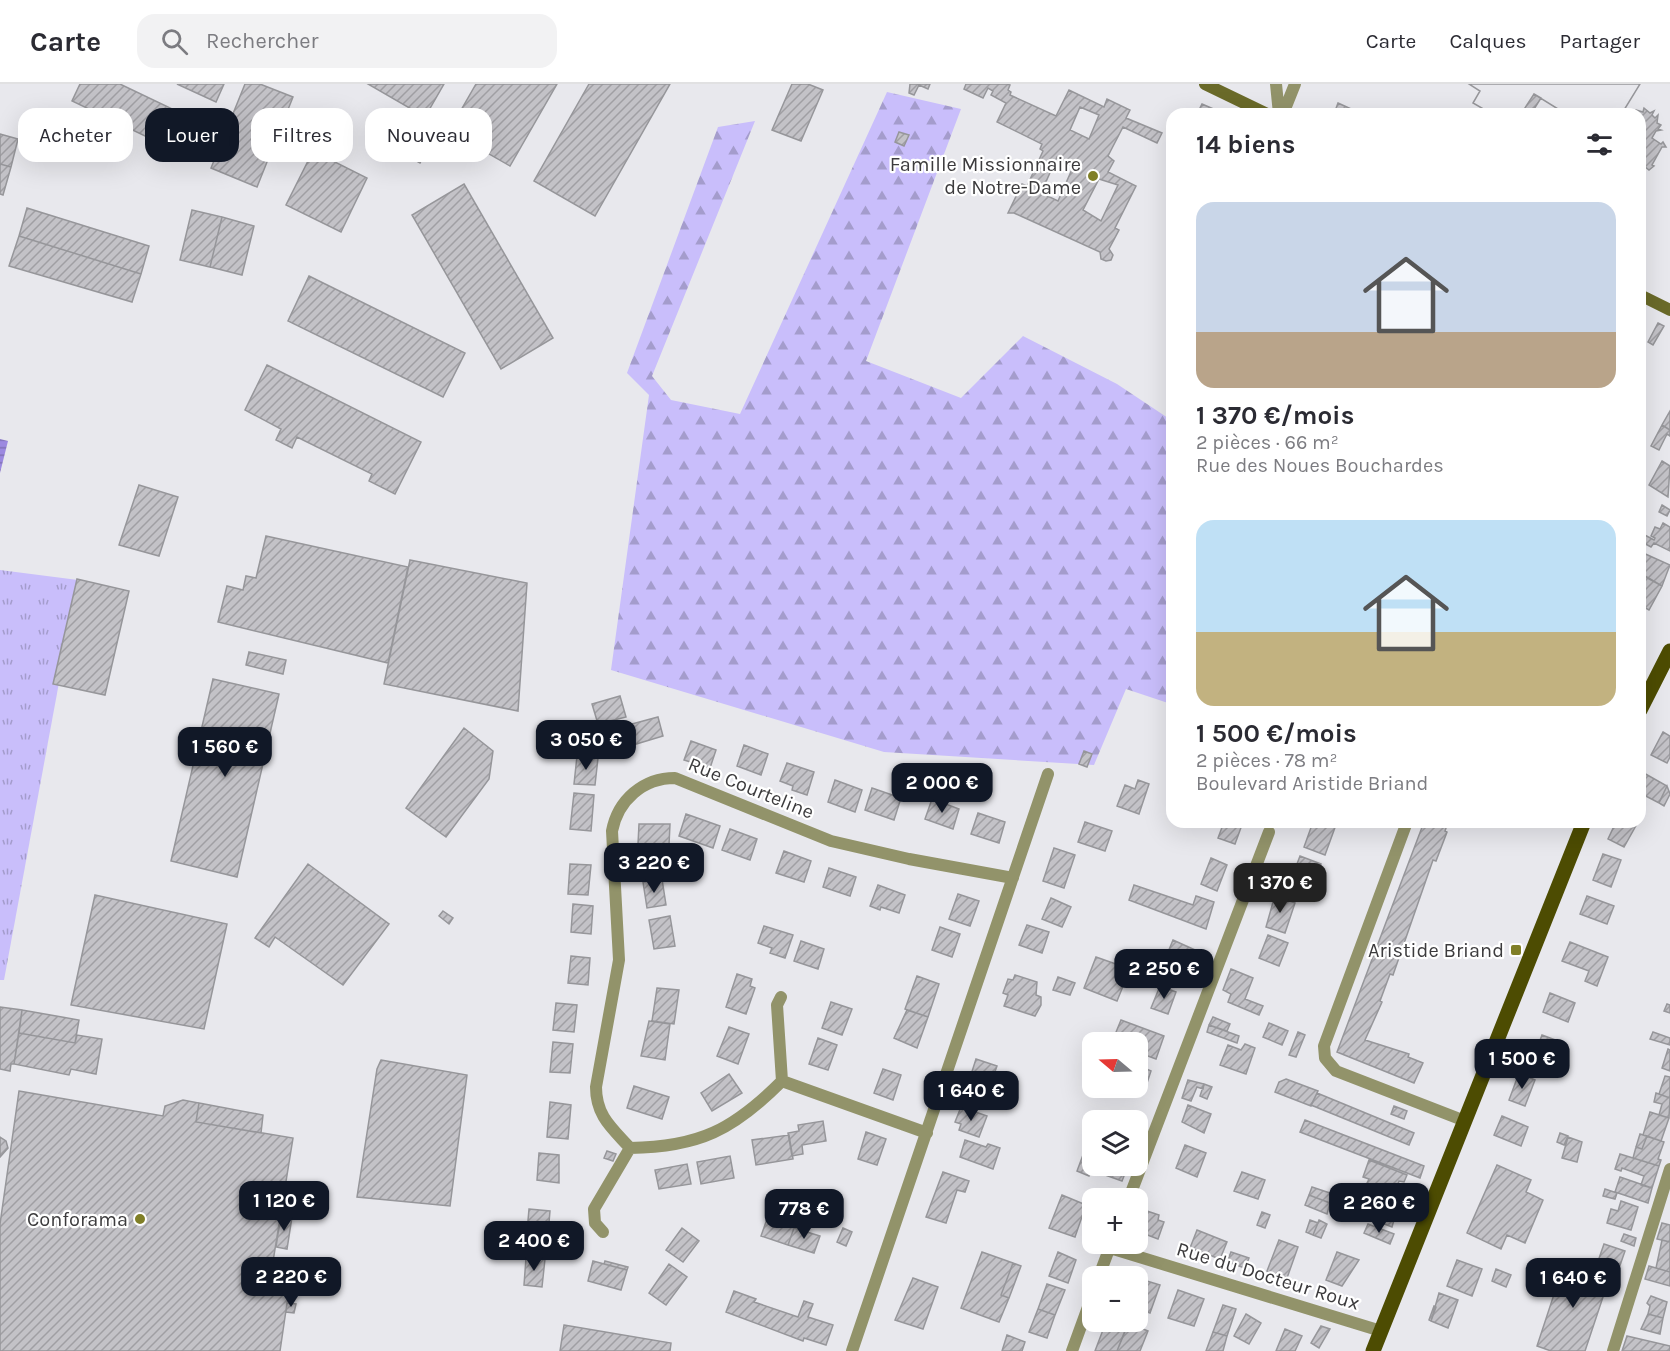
<!DOCTYPE html>
<html lang="fr">
<head>
<meta charset="utf-8">
<style>
	body { margin:0; font-family:Karla,sans-serif; background:#f2f2f3; color:#2b2b33; height:100vh; display:flex; flex-direction:column; font-size:22px; white-space:nowrap }
	* { box-sizing:border-box; margin:0 }
	p { font-size:20px; color:#7c7c81 }
	.icon { flex:none; width:33px; height:33px; fill:none; stroke:currentColor; stroke-width:2; stroke-linecap:round; stroke-linejoin:round }
	.map { position:relative; flex:1; overflow:hidden }
	.panel { position:absolute; left:1166px; top:24px; width:480px; height:720px; display:flex; flex-direction:column; background:#fff; border-radius:18px; box-shadow:0 6px 24px #0002 }
	.panel>* { flex:none }
	.top-card { position:absolute; left:18px; top:24px; width:570px; height:54px; display:flex; gap:12px }
	.needle { width:39px; rotate:289deg }
	.tools { position:absolute; left:1082px; top:948px; display:grid; gap:12px }
	.tools a { display:grid; place-items:center; width:66px; height:66px; border-radius:12px; background:#fff; box-shadow:0 6px 24px #0002; font-size:30px }
	.price { position:absolute; translate:-50% -51px; padding:0 14px; border-radius:12px; background:#111827; color:#fff; font-size:20px; line-height:39px; filter:drop-shadow(0 2px 3px #0008) }
	.price::after { content:''; position:absolute; left:50%; top:36px; width:18px; height:14px; margin-left:-9px; background:inherit; clip-path:polygon(0 0,100% 0,50% 100%) }
	.price.selected { background:#222; color:#fff }
	ul { padding:0; list-style:none }
	li { display:grid; align-content:center; gap:12px; height:318px; padding:0 30px }
	li span { display:grid; place-items:center; height:186px; border-radius:18px; color:#555 }
	li>.icon { margin-inline-start:auto }
	span .icon { width:108px; height:108px; fill:#fffc; stroke-width:1 }
	li b { font-size:26px }
	h2 { display:flex; justify-content:space-between; align-items:center; height:72px; padding:0 30px; font-size:26px }
	.pill { padding:0 21px; border-radius:18px; background:#fff; box-shadow:0 6px 24px #0002; font-size:21px; line-height:54px }
	.pill.selected { background:#111827; color:#fff }
	header { display:flex; align-items:center; gap:36px; box-sizing:border-box; height:84px; padding:0 30px; background:#fff; border-bottom:2px solid #e1e1e2 }
	header strong { font-size:28px }
	nav { display:flex; gap:33px; margin-inline-start:auto; font-size:21px }
	.search { width:420px; height:54px; background:#f2f2f3; display:flex; align-items:center; gap:15px; box-sizing:border-box; padding:0 21px; border-radius:18px; color:#7c7c81; font-size:22px }
	.map>svg:first-child { display:block }
	.grass { fill:url(#grass-tufts) }
	.forest { fill:url(#forest-firs) }
	.water { fill:url(#water-rules) }
	.building { fill:url(#building-hatch); stroke:#96969a; stroke-width:1.5; fill-rule:evenodd }
	.lines { fill:none; stroke-linecap:round; stroke-linejoin:round }
	.street { stroke:#92936a; stroke-width:12 }
	.secondary { stroke:#6a6a29; stroke-width:12 }
	.primary { stroke:#4d4c02; stroke-width:15 }
	.poi-dot { fill:#807f27; stroke:#fff; stroke-width:2 }
	.labels { text-anchor:middle; dominant-baseline:central; stroke-width:4.5; stroke-linejoin:round; paint-order:stroke }
	.poi-label { font-size:20px; fill:#3c3b3d; stroke:#fff; text-anchor:end }
	.street-label { font-size:20px; fill:#3c3b3d; stroke:#fff }
</style>
</head>
<body>
<header>
<strong>Carte</strong>
<div class="search"><svg class="icon" aria-label="search" viewBox="0 0 24 24"><circle cx="10" cy="10" r="6"/><path d="M15 15l6 6"/></svg>Rechercher</div>
<nav><a>Carte</a><a>Calques</a><a>Partager</a></nav>
</header>
<div class="map">
<svg width="1670" height="1267" viewBox="0 0 1670 1267">
	<defs>
		<pattern id="grass-tufts" width="24" height="20" patternUnits="userSpaceOnUse" patternTransform="scale(1.5)"><rect width="24" height="20" fill="#c9befb"/><path d="M3 7l-1-3M5 7V3M7 7l1-3M15 17l-1-3M17 17v-4M19 17l1-3" fill="none" stroke="#a49ccc"/></pattern>
		<pattern id="forest-firs" width="22" height="20" patternUnits="userSpaceOnUse" patternTransform="scale(1.5)"><rect width="22" height="20" fill="#c9befb"/><path d="M5 1l3.5 6h-7zM16 11l3.5 6h-7z" fill="#a49ccc"/></pattern>
		<pattern id="water-rules" width="6" height="5" patternUnits="userSpaceOnUse" patternTransform="scale(1.5)"><rect width="6" height="5" fill="#9c89e0"/><path d="M0 2.5h6" fill="none" stroke="#8071b7"/></pattern>
		<pattern id="building-hatch" width="6" height="6" patternUnits="userSpaceOnUse" patternTransform="scale(1.5)"><rect width="6" height="6" fill="#c3c2c7"/><path d="M-1 1l2-2M0 6l6-6M5 7l2-2" fill="none" stroke="#a09fa3"/></pattern>
	</defs>
	<rect width="100%" height="100%" fill="#e8e8ed"/>
	<path class="grass" d="M0,486L78,496L4,896H0Z"/>
	<path class="forest" d="M887,8L961,25L866,277L961,314L1023,252L1117,300L1171,336V620L1126,605L1094,681L884,668L611,586L649,311L627,289L718,43L755,37L652,292L671,316L740,330Z"/>
	<path class="water" d="M0,355L8,357L0,389Z"/>
	<path class="building" d="M80,0H120L210,43L195,76L72,17Z
		M177,0H224L216,18Z
		M245,0H260L293,13L257,103L211,84Z
		M368,0H444L425,33Z
		M476,0H557L510,82L449,47Z
		M589,0H670L595,132L534,97Z
		M792,0H808L823,6L801,57L772,46Z
		M910,0H930L928,5L919,1L914,11L909,9Z
		M966,0H1007L1010,1L1008,6L1011,8L1010,11L1056,32L1069,6L1104,23L1107,15L1130,26L1126,34L1162,49L1157,59L1123,43L1108,72L1114,77L1108,88L1136,102L1115,144L1119,146L1109,165L1113,171L1111,176L1106,177L1101,175L1100,168L1014,129H1008L1022,100L1027,102L1043,67L1040,65L1042,60L997,38L1006,19L991,11L993,7L988,4L983,14L964,5ZM1080,23L1099,31L1089,55L1070,46ZM1057,73L1073,83L1058,117L1041,109ZM1099,95L1118,101L1101,137L1083,126Z
		M1469,0H1640L1624,26L1631,30H1566L1534,10L1521,30H1492L1473,19L1480,7Z
		M1469,0H1640L1624,26L1631,30H1566L1534,10L1521,30H1492L1473,19L1480,7Z
		M1534,10L1541,14L1531,30H1521Z
		M1338,19L1362,30H1329L1331,25L1335,27Z
		M1202,20L1225,30H1197Z
		M1644,24L1650,29L1654,27L1652,31L1655,34L1658,31L1657,39L1661,41L1658,45L1661,46L1656,47L1652,54L1661,60L1663,58L1666,63H1662L1652,81L1654,82L1649,86L1640,79V30H1636V26L1643,28Z
		M380,38L427,65L420,79L372,52Z
		M899,48L909,51L904,62L895,58Z
		M0,50L18,55L11,83L0,80Z
		M313,67L367,94L341,148L286,121Z
		M0,80L11,83L3,111L0,110Z
		M464,100L553,254L501,285L412,131Z
		M27,124L149,162L141,190L19,152Z
		M192,126L222,133L210,183L180,176Z
		M222,133L254,142L242,191L210,183Z
		M19,152L141,190L132,218L9,182Z
		M309,192L465,269L443,313L288,237Z
		M1658,239L1664,242L1653,261L1648,258Z
		M267,281L421,358L395,410L369,397L372,390L297,353L292,364L276,356L281,345L245,326Z
		M1670,327V346L1662,341Z
		M1662,341L1670,346V352L1667,350L1659,366L1651,362Z
		M1662,377L1670,382L1668,413L1649,401Z
		M139,401L178,413L159,472L119,461Z
		M1662,421L1670,426L1667,432L1659,428Z
		M1663,439L1670,443V467L1654,459L1651,463L1640,457L1641,449L1654,456L1655,454L1651,452L1655,443L1660,445Z
		M266,452L408,483L388,579L218,538L227,502L243,506L246,492L256,494Z
		M1641,468L1670,481L1662,502L1640,489Z
		M410,476L527,499L518,627L384,600Z
		M1642,491L1662,502L1649,526L1640,521V496Z
		M77,495L129,507L105,611L53,600Z
		M249,568L286,576L283,590L246,581Z
		M213,595L279,610L237,793L171,777Z
		M620,612L626,633L598,640L592,620Z
		M658,633L663,652L633,661L628,641Z
		M464,644L493,667L489,695L446,753L406,724Z
		M1663,648L1670,652V673L1667,679L1651,671Z
		M691,657L716,666L710,684L684,676Z
		M744,661L768,670L761,691L737,682Z
		M1084,667L1092,670L1087,683L1079,680Z
		M577,672L598,674L595,701L574,700Z
		M787,679L814,688L807,711L792,706L793,702L780,697Z
		M1642,688L1667,702L1659,719L1640,709Z
		M835,696L862,706L855,728L828,718Z
		M1138,696L1149,700L1139,730L1117,722L1125,701L1135,705Z
		M1667,702L1670,710L1664,722L1659,719Z
		M872,704L901,714L894,736L865,726Z
		M574,709L594,711L591,747L570,745Z
		M932,715L959,725L953,745L925,735Z
		M978,729L1005,738L999,759L971,750Z
		M686,730L720,742L713,764L679,752Z
		M1085,738L1112,747L1105,767L1078,758Z
		M1224,738H1243L1235,760L1218,754Z
		M1313,738H1337L1325,771L1304,763Z
		M1424,738H1448L1445,747L1447,748L1436,777L1433,776L1393,891L1390,890L1380,917L1382,918L1365,956L1409,970L1408,973L1423,979L1414,999L1337,968Z
		M1616,738H1638L1624,763L1608,755Z
		M639,740H670L669,761L638,760Z
		M730,745L757,755L750,776L722,766Z
		M1054,764L1075,771L1064,804L1043,797Z
		M784,767L811,777L804,798L776,789Z
		M1603,770L1621,776L1611,803L1593,796Z
		M1300,772L1321,780L1309,812L1288,804Z
		M1211,774L1227,781L1217,807L1201,800Z
		M308,780L389,840L343,901L275,853L269,863L255,854Z
		M570,780L591,781L588,811L568,810Z
		M829,784L856,793L850,812L823,803Z
		M662,795L666,821L647,824L643,798Z
		M878,801L905,811L899,829L881,823L880,826L870,822Z
		M1134,801L1193,821L1196,812L1214,818L1206,845L1129,816Z
		M958,810L979,817L970,842L949,835Z
		M95,811L227,840L204,945L71,921Z
		M1275,811L1295,819L1285,849L1266,843Z
		M1587,812L1614,822L1607,840L1580,830Z
		M1051,814L1071,823L1062,843L1042,835Z
		M573,820L593,822L591,850L571,848Z
		M443,827L453,834L449,840L439,832Z
		M670,832L675,862L654,865L649,836Z
		M1027,841L1049,848L1042,869L1019,861Z
		M764,842L793,851L785,874L770,869L772,864L758,859Z
		M940,843L960,850L952,873L932,866Z
		M1268,851L1288,859L1279,882L1259,874Z
		M1173,856L1195,866L1188,886L1176,881L1173,890L1161,885Z
		M801,857L824,865L818,885L794,877Z
		M1570,858L1608,873L1597,902L1585,897L1589,887L1562,877Z
		M571,872L590,874L588,901L568,899Z
		M1096,873L1130,885L1117,917L1084,904Z
		M1231,885L1253,894L1245,915L1263,922L1259,931L1228,918L1231,910L1223,906Z
		M737,890L752,895L750,902L755,904L746,930L726,923Z
		M1015,891L1037,898L1036,911L1041,913V921L1035,932L1004,922L1008,911L1003,909L1008,895L1013,896Z
		M917,892L939,900L928,933L905,925Z
		M1058,893L1075,899L1070,911L1053,906Z
		M1160,902L1176,908L1168,930L1151,924Z
		M657,904L679,906L674,940L652,937Z
		M1550,909L1575,919L1568,938L1543,928Z
		M831,918L852,925L842,951L822,944Z
		M556,919L577,921L574,948L553,946Z
		M1667,920L1670,921V929L1664,927Z
		M0,923L22,926L14,980H11L10,987L0,985Z
		M22,926L79,936L75,959L19,949Z
		M907,926L928,933L917,964L894,954Z
		M1213,933L1230,940L1227,947L1209,941Z
		M1121,936L1164,952L1156,975L1137,968V958H1112Z
		M649,937L670,940L665,976L641,972Z
		M1269,939L1288,947L1282,961L1263,953Z
		M1209,941L1239,952L1237,959L1207,948Z
		M729,943L749,950L738,980L717,972Z
		M1298,948L1305,951L1296,973L1289,971Z
		M1653,948L1670,954V961L1650,955Z
		M19,949L75,959L77,951L102,955L96,990L71,985L69,991L14,980Z
		M1542,951L1566,960L1557,984L1533,975Z
		M818,954L837,961L828,986L809,980Z
		M553,958L573,960L570,989L550,988Z
		M1245,960L1255,964L1246,990L1220,981L1228,961L1241,966Z
		M1668,965L1670,966V987L1662,984Z
		M976,975L997,982L988,1007L968,1000Z
		M381,976L467,991L450,1122L357,1113L377,985Z
		M1137,981L1151,987L1145,1005L1137,1002Z
		M883,985L901,991L893,1016L874,1009Z
		M1519,989L1535,996L1525,1022L1509,1016Z
		M729,990L742,1009L712,1027L701,1009Z
		M1665,992L1670,993V1014L1659,1010Z
		M1286,995L1318,1007L1311,1022L1275,1008L1279,998Z
		M1188,996L1204,1000L1203,1005L1197,1003L1191,1017L1182,1014Z
		M1204,1000L1212,1003L1207,1015L1200,1012Z
		M634,1002L669,1013L662,1035L627,1024Z
		M19,1007L163,1032L165,1022L183,1016L199,1019L196,1038L293,1054L270,1196L290,1199L280,1267H0V1140Z
		M1317,1009L1414,1049L1409,1061L1311,1021Z
		M1656,1009L1670,1014L1669,1034L1659,1031L1662,1020L1654,1018Z
		M550,1018L571,1021L568,1055L547,1053Z
		M199,1019L263,1031L261,1049L196,1038Z
		M1188,1021L1211,1030L1204,1049L1182,1038Z
		M1394,1022L1407,1027L1404,1035L1391,1030Z
		M961,1023L987,1032L979,1053L959,1046L961,1040L955,1038Z
		M1650,1028L1669,1034L1661,1057L1643,1051Z
		M1103,1031L1118,1036H1101Z
		M1502,1032L1528,1043L1521,1062L1494,1051Z
		M1305,1036L1424,1082L1420,1094L1300,1048Z
		M823,1037L826,1057L802,1061L803,1070L792,1072L788,1049L799,1047L798,1041Z
		M866,1048L886,1055L877,1081L858,1075Z
		M1560,1049L1568,1052L1564,1061L1557,1058Z
		M1640,1050L1647,1052L1642,1065L1636,1063Z
		M789,1051L793,1075L756,1081L752,1056Z
		M1647,1052L1664,1058L1658,1075L1661,1076L1659,1082L1633,1074L1636,1063L1642,1065Z
		M0,1053L6,1057L8,1064L0,1073Z
		M1568,1053L1582,1058L1577,1078L1562,1074Z
		M965,1056L986,1063L988,1060L1000,1064L993,1085L960,1073Z
		M1185,1061L1206,1069L1197,1093L1176,1084Z
		M607,1067L616,1070L613,1077L604,1074Z
		M539,1069L559,1071V1099L537,1096Z
		M1620,1070L1659,1082L1652,1104L1641,1101L1644,1092L1622,1084L1621,1087L1615,1085Z
		M1083,1071L1092,1074L1093,1082L1089,1092L1077,1087Z
		M730,1072L734,1094L701,1100L697,1078Z
		M1369,1076L1407,1091L1404,1098L1399,1097L1392,1116L1372,1109L1374,1102L1367,1099L1369,1095L1363,1093Z
		M687,1080L691,1100L659,1105L655,1086Z
		M1497,1081L1531,1096L1526,1108L1543,1116L1525,1159L1507,1151L1501,1165L1467,1149Z
		M1096,1082H1113L1126,1087L1122,1097L1094,1087Z
		M943,1088L969,1097L965,1108L957,1106L946,1139L926,1133Z
		M1242,1088L1265,1096L1258,1115L1234,1107Z
		M1620,1093L1652,1104L1648,1119L1615,1108Z
		M1312,1103L1333,1110L1330,1119L1309,1111Z
		M1605,1105L1617,1109L1615,1115L1603,1112Z
		M1062,1111L1086,1121L1075,1153L1049,1144Z
		M1309,1111L1330,1119L1327,1130L1305,1121Z
		M1362,1113L1386,1123L1383,1132L1394,1136L1392,1143L1356,1129Z
		M1621,1117L1638,1123L1631,1146L1607,1139L1611,1125L1618,1127Z
		M529,1125L550,1127L548,1150L527,1148Z
		M1147,1127L1159,1131L1158,1136L1164,1138L1158,1155L1137,1147L1141,1131L1145,1132Z
		M1262,1128L1270,1131L1265,1144L1257,1141Z
		M281,1131L292,1133L287,1165L276,1163Z
		M767,1135L794,1144L788,1161L761,1152Z
		M1310,1136L1318,1139L1313,1151L1306,1148Z
		M1319,1136L1327,1140L1321,1154L1313,1151Z
		M1662,1139L1670,1141V1158L1657,1155Z
		M1368,1140L1394,1150L1390,1160L1364,1149Z
		M682,1144L699,1157L683,1178L666,1166Z
		M794,1144L820,1152L814,1169L788,1161Z
		M843,1144L852,1148L846,1162L837,1158Z
		M1197,1146L1227,1158L1220,1175L1190,1164Z
		M1624,1150L1636,1154L1634,1162L1621,1157Z
		M1279,1156L1298,1163L1287,1194L1267,1187Z
		M1662,1156L1670,1158V1188L1656,1184Z
		M1604,1160L1625,1167L1617,1190L1596,1183Z
		M982,1168L1013,1179L1001,1211L1009,1214L999,1238L961,1224Z
		M1058,1168L1076,1176L1068,1199L1049,1192Z
		M1231,1168L1249,1174L1245,1184L1227,1178Z
		M1337,1168L1359,1176L1342,1202L1326,1196Z
		M526,1174L545,1175L542,1203L524,1201Z
		M1457,1176L1482,1185L1472,1212L1447,1202Z
		M593,1177L627,1186L621,1206L588,1197Z
		M605,1177L628,1183L627,1186L604,1180Z
		M1565,1177L1610,1192L1585,1267H1551L1537,1262Z
		M1013,1179L1021,1182L1009,1214L1001,1211Z
		M669,1180L687,1193L666,1221L649,1209Z
		M1649,1182L1670,1188V1202L1645,1195Z
		M1496,1185L1511,1191L1506,1203L1492,1197Z
		M913,1194L938,1203L923,1245L895,1236Z
		M1137,1194L1160,1201L1150,1229L1137,1224Z
		M1047,1200L1065,1206L1055,1231L1038,1225Z
		M1178,1206L1204,1215L1194,1242L1168,1234Z
		M734,1207L756,1215L754,1218L798,1233L804,1217L813,1220L808,1233L833,1241L826,1261L804,1254L803,1257L726,1228Z
		M1439,1209L1458,1216L1448,1244L1431,1237Z
		M1651,1212L1667,1218L1663,1234L1648,1230L1650,1222L1647,1219Z
		M287,1219L296,1220L294,1229L286,1228Z
		M1223,1221L1236,1225L1227,1252L1213,1248Z
		M1434,1222L1436,1223L1431,1237L1429,1236Z
		M1038,1225L1055,1231L1047,1254L1029,1248Z
		M1246,1230L1261,1239L1249,1260L1234,1252Z
		M1648,1230L1663,1234L1660,1250L1641,1245Z
		M1106,1238H1129L1117,1267H1095Z
		M1128,1239L1148,1247L1140,1267H1117Z
		M564,1241L671,1259L670,1267H560Z
		M1321,1242L1330,1245L1319,1264L1311,1259Z
		M1285,1245L1302,1252L1295,1267H1276Z
		M1213,1248L1227,1252L1223,1267H1206Z
		M1007,1251L1025,1258L1022,1267H1002Z
		M1627,1252L1670,1262V1267H1622Z"/>
	<g class="lines">
		<path class="street" d="M1276,0L1279,30
			M1283,30L1295,0
			M1407,738L1324,962L1325,974L1336,987L1465,1037
			M781,913L777,921L782,997
			M927,1049L782,997C733,1046 699,1063 630,1064C612,1044 596,1032 596,1003L619,876L612,747C618,716 643,694 675,694L831,757L909,775L1013,794
			M1129,1114L1269,748
			M603,1148L595,1139L594,1125L630,1064
			M1110,1164L1381,1247
			M1099,1192L1111,1160
			M852,1267L1048,690
			M1072,1267L1092,1212
			M1613,1267L1670,1085"/>
		<path class="secondary" d="M1205,0L1267,30
			M1640,211L1670,226"/>
		<path class="primary" d="M1640,626L1670,567
			M1373,1267L1584,738"/>
	</g>
	<g class="poi-dot">
		<circle cx="1093" cy="92" r="6"/>
		<rect x="1510" y="860" width="12" height="12" rx="3"/>
		<circle cx="140" cy="1135" r="6"/>
	</g>
	<g class="labels">
		<g class="poi-label">
			<text x="1081" y="80">Famille Missionnaire<tspan x="1081" dy="23">de Notre-Dame</tspan></text>
			<text x="1504" y="866">Aristide Briand</text>
			<text x="128" y="1135">Conforama</text>
		</g>
		<g class="street-label">
			<text transform="translate(751 704) rotate(22)">Rue Courteline</text>
			<text transform="translate(1268 1192) rotate(17)">Rue du Docteur Roux</text>
		</g>
	</g>
</svg>
<div class="tools">
<a><svg class="needle" viewBox="-14 -14 28 28"><path d="M0-13l5 13h-10z" fill="#e53935"/><path d="M0 13l5-13h-10z" fill="#7c7c81"/></svg></a>
<a><svg class="icon" aria-label="layers" viewBox="0 0 24 24"><path d="M12 4l9 5-9 5-9-5zM3 14l9 5 9-5"/></svg></a>
<a>+</a>
<a>−</a>
</div>
<b class="price" style="left:586px;top:687px">3 050 €</b>
<b class="price" style="left:225px;top:694px">1 560 €</b>
<b class="price" style="left:942px;top:730px">2 000 €</b>
<b class="price" style="left:654px;top:810px">3 220 €</b>
<b class="price selected" style="left:1280px;top:830px">1 370 €</b>
<b class="price" style="left:1164px;top:916px">2 250 €</b>
<b class="price" style="left:1522px;top:1006px">1 500 €</b>
<b class="price" style="left:971px;top:1038px">1 640 €</b>
<b class="price" style="left:284px;top:1148px">1 120 €</b>
<b class="price" style="left:1379px;top:1150px">2 260 €</b>
<b class="price" style="left:804px;top:1156px">778 €</b>
<b class="price" style="left:534px;top:1188px">2 400 €</b>
<b class="price" style="left:291px;top:1224px">2 220 €</b>
<b class="price" style="left:1573px;top:1225px">1 640 €</b>
<div class="top-card">
<a class="pill">Acheter</a>
<a class="pill selected">Louer</a>
<a class="pill">Filtres</a>
<a class="pill">Nouveau</a>
</div>
<section class="panel">
<h2>14 biens<svg class="icon" aria-label="filters" viewBox="0 0 24 24"><path d="M4 7h16M4 17h16"/><circle cx="9" cy="7" r="2"/><circle cx="15" cy="17" r="2"/></svg></h2>
<ul>
<li><span style="background:linear-gradient(#c9d6e8 70%,#b9a48a 0)"><svg class="icon" aria-label="home" viewBox="0 0 24 24"><path d="M3 11l9-7 9 7M6 9v11h12V9"/></svg></span><div><b>1 370 €/mois</b><p>2 pièces · 66 m²</p><p>Rue des Noues Bouchardes</p></div></li>
<li><span style="background:linear-gradient(#bfe0f5 60%,#c2b280 0)"><svg class="icon" aria-label="home" viewBox="0 0 24 24"><path d="M3 11l9-7 9 7M6 9v11h12V9"/></svg></span><div><b>1 500 €/mois</b><p>2 pièces · 78 m²</p><p>Boulevard Aristide Briand</p></div></li>
</ul>
</section>
</div>
</body>
</html>
